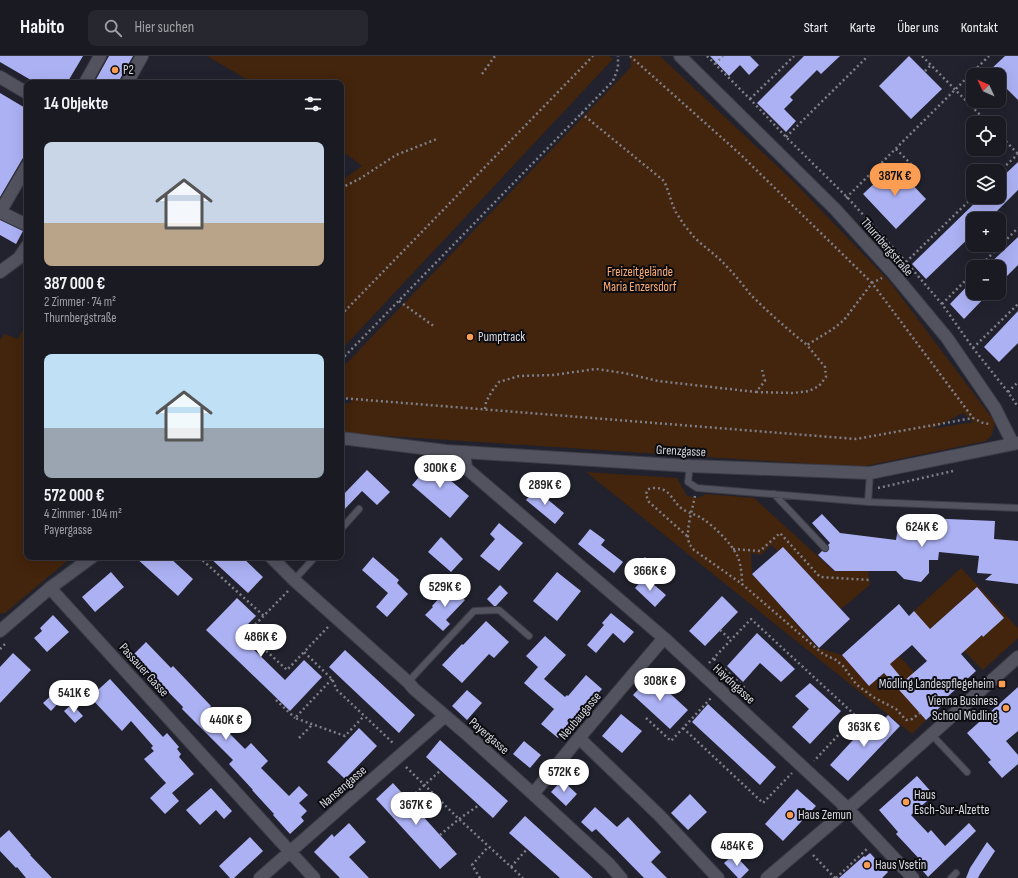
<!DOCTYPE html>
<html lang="de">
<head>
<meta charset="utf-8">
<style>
	body { margin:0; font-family:"Sofia Sans Condensed",sans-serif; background:#26272f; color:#f1f3f6; height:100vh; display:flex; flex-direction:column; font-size:15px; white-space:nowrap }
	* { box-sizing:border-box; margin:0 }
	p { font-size:13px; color:#9fa1a5 }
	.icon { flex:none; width:22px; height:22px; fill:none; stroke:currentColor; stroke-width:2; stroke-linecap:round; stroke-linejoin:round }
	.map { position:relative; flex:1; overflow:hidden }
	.sheet { position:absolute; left:24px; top:24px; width:320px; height:480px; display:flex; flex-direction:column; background:#191a22; border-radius:8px; box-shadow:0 4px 16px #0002,0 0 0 1px #373840 }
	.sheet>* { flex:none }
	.needle { width:26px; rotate:314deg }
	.buttons { position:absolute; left:966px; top:12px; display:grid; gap:8px }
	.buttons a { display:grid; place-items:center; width:40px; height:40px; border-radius:8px; background:#191a22; box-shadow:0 4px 16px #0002,0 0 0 1px #373840; font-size:20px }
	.price { position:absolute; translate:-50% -34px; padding:0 9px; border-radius:14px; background:#fff; color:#222; font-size:13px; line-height:26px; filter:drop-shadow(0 1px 2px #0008) }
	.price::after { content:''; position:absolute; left:50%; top:24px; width:12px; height:9px; margin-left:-6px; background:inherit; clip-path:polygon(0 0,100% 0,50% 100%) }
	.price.current { background:#fc9d54; color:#111 }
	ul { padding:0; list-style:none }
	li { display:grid; align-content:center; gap:8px; height:212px; padding:0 20px }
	li span { display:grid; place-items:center; height:124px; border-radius:8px; color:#555 }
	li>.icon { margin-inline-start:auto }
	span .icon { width:72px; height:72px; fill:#fffc; stroke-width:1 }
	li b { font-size:17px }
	h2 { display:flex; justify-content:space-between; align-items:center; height:48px; padding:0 20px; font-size:17px }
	header { display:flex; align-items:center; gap:24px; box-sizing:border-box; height:56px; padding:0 20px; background:#191a22; border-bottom:1px solid #373840 }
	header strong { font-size:19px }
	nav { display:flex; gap:22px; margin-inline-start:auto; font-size:14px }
	.search { width:280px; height:36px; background:#26272f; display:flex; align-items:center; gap:10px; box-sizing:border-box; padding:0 14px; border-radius:8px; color:#9fa1a5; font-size:15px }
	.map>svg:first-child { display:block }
	.green { fill:#43240c; fill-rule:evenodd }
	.building { fill:#acb1f4; fill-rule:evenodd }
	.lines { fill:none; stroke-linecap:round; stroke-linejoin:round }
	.service-casing { stroke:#3c3c46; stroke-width:8 }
	.minor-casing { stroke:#3c3c46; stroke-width:14 }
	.tertiary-casing { stroke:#3c3c46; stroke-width:14 }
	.path { stroke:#7e7f88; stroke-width:2.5; stroke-dasharray:2 3; stroke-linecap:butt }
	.service { stroke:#52535f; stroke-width:6 }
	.minor { stroke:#52535f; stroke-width:12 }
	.tertiary { stroke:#52535f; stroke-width:12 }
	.poi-dot { fill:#fc9d54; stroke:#0c0c11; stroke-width:1.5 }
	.labels { text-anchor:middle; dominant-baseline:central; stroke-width:4; stroke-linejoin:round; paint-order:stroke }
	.poi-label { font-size:13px; fill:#d8d9e0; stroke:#0c0c11; text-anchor:start }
	.street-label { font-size:13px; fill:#d8d9e0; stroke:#0c0c11 }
	.park-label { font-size:13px; fill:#feae74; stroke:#0c0c11 }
</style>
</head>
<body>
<header>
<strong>Habito</strong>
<div class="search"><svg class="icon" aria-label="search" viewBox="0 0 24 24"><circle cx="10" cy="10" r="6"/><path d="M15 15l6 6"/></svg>Hier suchen</div>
<nav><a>Start</a><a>Karte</a><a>Über uns</a><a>Kontakt</a></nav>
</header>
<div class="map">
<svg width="1018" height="822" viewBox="0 0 1018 822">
	<rect width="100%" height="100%" fill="#21222d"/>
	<path class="green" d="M207,0H609L613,3L341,294V125L362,110L341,94V27H253Z
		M630,0H660L793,125L890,226L995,366L992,379L986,385L861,411L341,377V347H351V343L341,341V313L631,11ZM963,357L974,366L931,373H932Z
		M27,266V501H72L5,557L0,558V284L4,278L18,283Z
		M586,416L677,422L687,440L697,442L706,438L754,442L834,515H868L870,529L841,553L783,491L778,495L771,489L761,499L751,497L752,518L818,592L842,599L869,630L892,610L890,608L899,600L914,616L926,664L912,678Z
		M961,512L1018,572V582L983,614L964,595L982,579L983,581L1004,562L977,531L930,573L914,555Z"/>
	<path class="building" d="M0,0H83L67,27H36L0,6Z
		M109,0H133L120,23V27H94Z
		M710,0H750L759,9L749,19L740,9L729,20Z
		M804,0H840L821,18L817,14L790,41L793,44L784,53L796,65L786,76L757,47Z
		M909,0L942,33L911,63L879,30Z
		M1005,0H1018V44L999,25V19H993L989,15Z
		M0,37L27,53V95L0,141Z
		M1018,106V134L989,163H973V178L926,223L912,208L981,141H999V124Z
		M894,109L926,143L896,173L863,138Z
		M0,164L23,175L16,188L0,179Z
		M1018,181V209L999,228V211H986Z
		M973,224V237H989L964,263L950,248Z
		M1018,255V287L999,306L984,291Z
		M435,403L447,413L443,418L469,440L450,462L412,429Z
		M367,414L390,436L377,449L362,435L341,457V441Z
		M535,433L564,457L555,468L526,444Z
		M822,458L840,477L896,484L900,461L995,465L994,483L1018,485V528L985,524L992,518L977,517L979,500L939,496L938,504H929V517L921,526L904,523L896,515H835L818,499L822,495L826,496L828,495L829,491L828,489L830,487L812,467Z
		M499,467L523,487L499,515L480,500L495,483L490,478Z
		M590,473L605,484L601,489L623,506L614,517L578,488Z
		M441,481L463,503L451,516L428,496Z
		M783,491L850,563L819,592L752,518Z
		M135,501H169L193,523L178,540Z
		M209,501H242L263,521L248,537Z
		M373,501L399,524L397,527L408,538L387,561L376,551L388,537L362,514Z
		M645,501L654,510L638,528L629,519Z
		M111,516L124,531L95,556L82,541Z
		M557,516L581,535L557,565L533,545Z
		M645,521L666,539L655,551L635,532Z
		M500,529L508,537L496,550H494L487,543Z
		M450,530L465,544L446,564L450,568L443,575L425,559L433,551L432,550Z
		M977,531L1004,562L983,581L982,579L961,598L976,615L947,641L949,643L926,664L884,617L869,630L842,599L899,548L909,560L914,555L930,573ZM912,589L927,605L904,625L890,608Z
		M722,540L738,556L705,590L689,575Z
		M237,542L256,560L238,578L285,624L304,604L322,621L290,655L206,574Z
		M611,557L634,576L624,587L613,577L596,597L587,589L604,569L602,567Z
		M53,559L69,576L47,596L34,582L42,575L40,572Z
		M486,565L509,586L494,602L489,598L462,627L442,609L462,588L463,589Z
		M757,577L795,613L781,626L760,607L743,626L727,610Z
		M545,580L566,599L544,623L565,641L567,639L568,640L586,619L602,633L591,646L589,644L558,682L541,668L554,653L524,627L538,611L526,600Z
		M146,586L171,612L173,610L211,650L207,655L245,693L251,687L268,705L261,712L289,740L299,730L308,739L299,747L307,755L301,761L304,765L290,778L273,759L274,758L252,734H253L229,708L233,704L182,653L183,651L148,615L146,617L131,601Z
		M345,594L415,659L399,677L329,611Z
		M13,597L31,614L0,647V611Z
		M651,620L688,654L670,673L633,639Z
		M110,623L163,681L167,677L179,691L177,693L181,698L179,701L194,718L172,737L179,745L165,758L150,742L166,727L144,703L154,695L151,692L153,690L131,665L122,675L90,641Z
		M810,627L841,655L810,688L792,671L809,653L795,640Z
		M1018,631V675L1006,685L1018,699V708L1002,722L988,706L991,704L967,677Z
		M57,634L64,641L51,655L43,647Z
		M467,634L482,647L467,664L452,650Z
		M72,648L83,660L75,667L64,655Z
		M708,648L776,711L760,729L692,666Z
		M621,658L642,675L622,697L602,680Z
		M888,659L900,670L848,725L830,709L863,673L869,679Z
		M359,672L377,690L345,723L327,706Z
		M440,684L508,745L493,762L426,701Z
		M524,685L541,699L530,712L513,698Z
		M917,720L934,739L911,759L928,777L931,774L945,790L969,767L976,775L928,821L921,813L925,809L896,778L898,776L879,754Z
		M562,724L577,738L566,750L551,736Z
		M393,727L457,798L440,813L376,743Z
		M211,732L232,755L224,763L216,754L200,769L186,754Z
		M797,733L816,750L783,785L765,768Z
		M690,738L707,756L688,774L671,757Z
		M595,751L617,771L628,761L661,796L651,806L667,822H644L596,773L592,776L581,766Z
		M525,760L593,822H560L509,777Z
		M349,767L366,786L349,801L369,822H340L314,796L332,778L334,781Z
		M9,774L31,799H30L52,822H26L17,811L16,812L0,795V782Z
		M250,781L263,795L234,822H230L219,810Z
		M987,786L995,795L980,818L978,822H966L970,812Z
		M870,797L888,816L882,822H839L864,800L865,801Z
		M734,798L749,814L741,822H738L724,807Z"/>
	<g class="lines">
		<defs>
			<path id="service" d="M690,410L688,426L697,432L868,446L1018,452
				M774,438L825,492
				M868,446L870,417
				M341,473L359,453
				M294,524L315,501
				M408,626L474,555L499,554L529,580
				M931,678L967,716
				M951,822L956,817"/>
			<path id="minor" d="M680,0L835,153L893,217L947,282L995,352L1013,388
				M0,21L27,37
				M85,27L100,0
				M127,27L142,0
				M0,156L27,110
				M0,156L27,169
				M0,216L19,202L27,190
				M464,396L466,412L664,582L848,753L913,822
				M271,501L294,524L408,626L414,633L471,682L533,738L609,808L621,822
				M50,532L314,822
				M579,682L660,760L718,822
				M533,738L579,682L664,582
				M260,822L445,660
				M767,822L848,753L1018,601"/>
			<path id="tertiary" d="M341,382L446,395L690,410L870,417L1018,387
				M0,575L50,532L92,501"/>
		</defs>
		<use href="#service" class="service-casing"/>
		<use href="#minor" class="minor-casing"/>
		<use href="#tertiary" class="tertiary-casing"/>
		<path class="path" d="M630,0L740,98L872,227L973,362L983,367L989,368
			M707,0L750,43L786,81L847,141L906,206L942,248L973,292L1008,336L1018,351
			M922,0L988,67
			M715,8L723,0
			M925,15L931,9
			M482,18L495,0
			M750,43L794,0
			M581,57L664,125C670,137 671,150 679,161C683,168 689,175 694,181C705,192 718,200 728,212C736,220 743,229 750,238C768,256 787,273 807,289
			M999,78L1018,98
			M786,81L868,0
			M896,93L918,115L908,125
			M999,116L1018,98
			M341,132L361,122L396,99L437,83
			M846,142L989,0
			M906,206L973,141
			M979,211L1018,172
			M399,245L435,271
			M942,248L973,217
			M341,259L593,0
			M973,292L1018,248
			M341,304L613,25L618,12V0
			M756,336L793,337L809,335L819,330L826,321L825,311L807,289L833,273L844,264L872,227L882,222
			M1008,336L1018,326
			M341,342L856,383L973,362
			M485,353L486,346L492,335L499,326L519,320L553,319L596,313L624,317L658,325L756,336L765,325L762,314
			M878,432L953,415
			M695,440C693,452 684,477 690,489C691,490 692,492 694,494L742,528
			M687,480L649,446L646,439L647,434C654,430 664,432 669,438C674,443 676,448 681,452C687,457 696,458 703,463C715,471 731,487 738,501C741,510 742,519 742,528L823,598L836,604L843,610L856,628L873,641L896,653L906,664L912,663L920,657
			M733,493L760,495L780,477L820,521L870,524
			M199,501L264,560
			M172,504L175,501
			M288,535L247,577L287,614L304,596
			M328,571L304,596L332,623L337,634L394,688
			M720,574L731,584
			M0,593L7,586
			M714,603L747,634
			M709,607L751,563L856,660L814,705
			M332,623L295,662L345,680L364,660
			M276,644L295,662
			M646,662L671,685L711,642
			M683,672L763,747L792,717
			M299,682L313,668
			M406,711L459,763L523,822
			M408,744L441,714
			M440,779L459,763L479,749
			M813,799L835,822
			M511,811L527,793
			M480,822L472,809L488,791
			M836,822L868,792"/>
		<use href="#service" class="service"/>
		<use href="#minor" class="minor"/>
		<use href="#tertiary" class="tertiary"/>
	</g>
	<g class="poi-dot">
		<circle cx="115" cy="14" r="4"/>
		<circle cx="470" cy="281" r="4"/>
		<rect x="998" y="624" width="8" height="8" rx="2"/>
		<circle cx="1006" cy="652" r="4"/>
		<circle cx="906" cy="746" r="4"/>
		<circle cx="790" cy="759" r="4"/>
		<circle cx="867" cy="809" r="4"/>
	</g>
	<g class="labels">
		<g class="poi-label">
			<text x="123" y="14">P2</text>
			<text x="478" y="281">Pumptrack</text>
			<text x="994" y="628" text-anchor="end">Mödling Landespflegeheim</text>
			<text x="998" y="645" text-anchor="end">Vienna Business<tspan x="998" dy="15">School Mödling</tspan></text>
			<text x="914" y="739">Haus<tspan x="914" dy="15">Esch-Sur-Alzette</tspan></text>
			<text x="798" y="759">Haus Zemun</text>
			<text x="875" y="809">Haus Vsetin</text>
		</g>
		<g class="street-label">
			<text transform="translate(887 191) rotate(49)">Thurnbergstraße</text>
			<text transform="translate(681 395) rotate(3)">Grenzgasse</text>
			<text transform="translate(144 614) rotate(48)">Passauer Gasse</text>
			<text transform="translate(734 628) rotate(43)">Haydngasse</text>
			<text transform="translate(580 660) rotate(-50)">Neubaugasse</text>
			<text transform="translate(489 680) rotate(41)">Payergasse</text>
			<text transform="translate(343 731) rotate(-41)">Nansengasse</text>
		</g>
		<g class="park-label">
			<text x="640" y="216">Freizeitgelände<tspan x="640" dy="15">Maria Enzersdorf</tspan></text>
		</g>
	</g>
</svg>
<div class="buttons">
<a><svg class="needle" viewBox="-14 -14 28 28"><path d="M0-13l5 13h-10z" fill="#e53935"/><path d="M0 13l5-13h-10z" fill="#9fa1a5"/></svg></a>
<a><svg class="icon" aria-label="locate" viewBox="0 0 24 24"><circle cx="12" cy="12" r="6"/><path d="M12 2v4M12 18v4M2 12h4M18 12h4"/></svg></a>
<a><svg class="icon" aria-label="layers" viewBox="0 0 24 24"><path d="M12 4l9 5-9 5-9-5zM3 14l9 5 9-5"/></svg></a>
<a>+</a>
<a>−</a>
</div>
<b class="price current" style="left:895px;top:141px">387K €</b>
<b class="price" style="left:440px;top:433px">300K €</b>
<b class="price" style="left:545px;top:450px">289K €</b>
<b class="price" style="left:922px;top:492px">624K €</b>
<b class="price" style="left:650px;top:536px">366K €</b>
<b class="price" style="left:445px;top:552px">529K €</b>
<b class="price" style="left:261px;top:602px">486K €</b>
<b class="price" style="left:660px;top:646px">308K €</b>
<b class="price" style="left:74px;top:658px">541K €</b>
<b class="price" style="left:226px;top:685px">440K €</b>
<b class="price" style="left:864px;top:692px">363K €</b>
<b class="price" style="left:564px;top:737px">572K €</b>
<b class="price" style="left:416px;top:770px">367K €</b>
<b class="price" style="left:737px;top:811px">484K €</b>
<section class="sheet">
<h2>14 Objekte<svg class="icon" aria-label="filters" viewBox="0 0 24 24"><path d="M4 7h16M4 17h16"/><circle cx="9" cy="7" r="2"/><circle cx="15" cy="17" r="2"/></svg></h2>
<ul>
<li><span style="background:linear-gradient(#c9d6e8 65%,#b9a48a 0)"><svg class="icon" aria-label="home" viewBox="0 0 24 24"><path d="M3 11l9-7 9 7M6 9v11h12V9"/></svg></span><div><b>387 000 €</b><p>2 Zimmer · 74 m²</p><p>Thurnbergstraße</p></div></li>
<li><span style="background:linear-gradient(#bfe0f5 60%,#9aa5b1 0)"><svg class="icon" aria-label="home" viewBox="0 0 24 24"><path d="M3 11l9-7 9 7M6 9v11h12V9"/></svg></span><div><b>572 000 €</b><p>4 Zimmer · 104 m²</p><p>Payergasse</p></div></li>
</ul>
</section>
</div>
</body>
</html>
